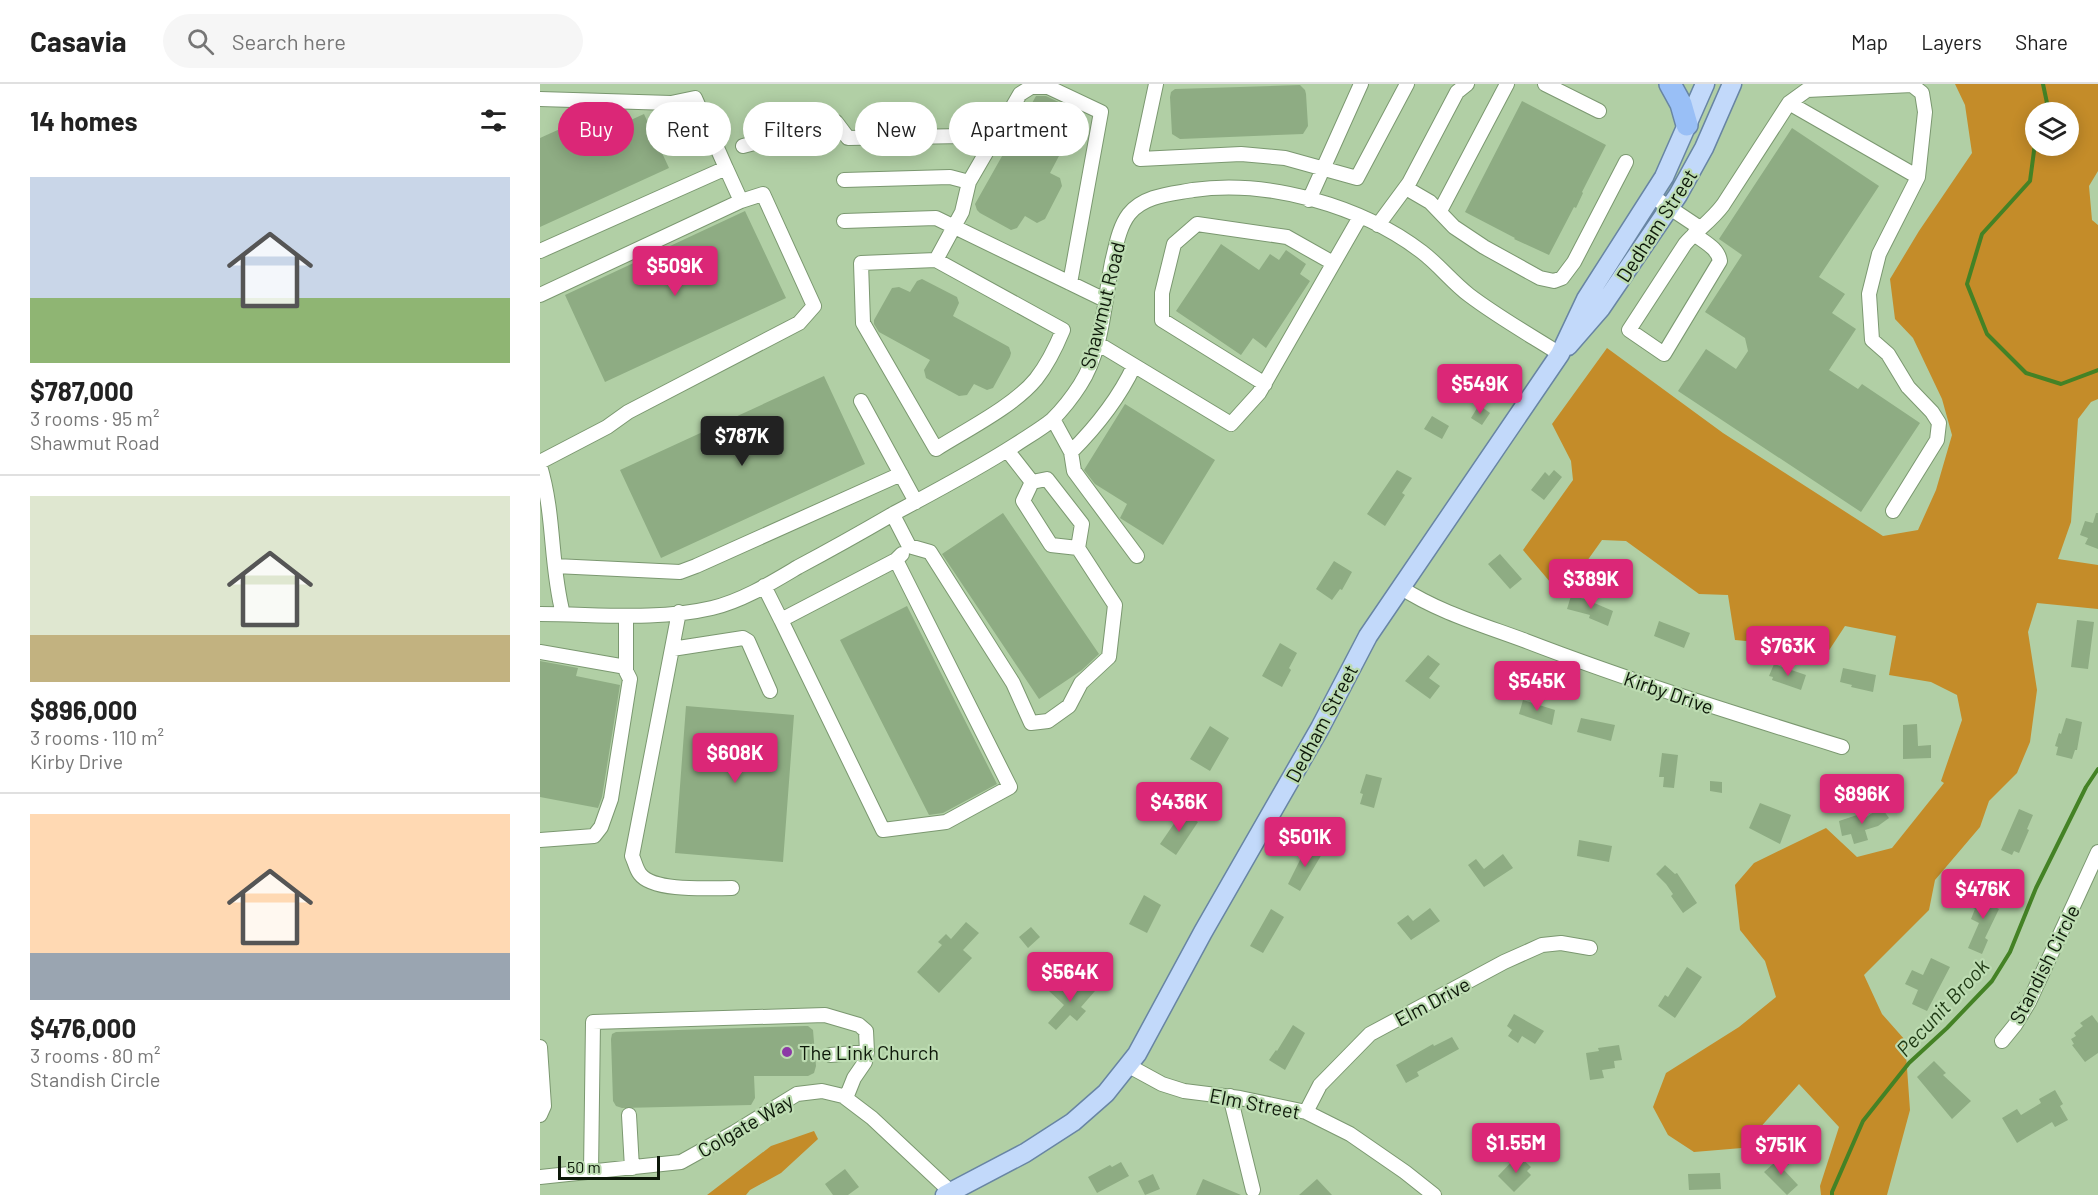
<!DOCTYPE html>
<html lang="en">
<head>
<meta charset="utf-8">
<style>
	body { margin:0; font-family:Barlow,sans-serif; background:#f6f6f6; color:#222; height:100vh; display:flex; flex-direction:column; font-size:22px; white-space:nowrap }
	* { box-sizing:border-box; margin:0 }
	p { font-size:20px; color:#767676 }
	.icon { flex:none; width:33px; height:33px; fill:none; stroke:currentColor; stroke-width:2; stroke-linecap:round; stroke-linejoin:round }
	.map { position:relative; flex:1; overflow:hidden }
	.panel { display:flex; flex-direction:column; background:#fff; width:540px }
	.panel>* { flex:none }
	.hud { position:absolute; left:18px; top:18px; width:570px; height:54px; display:flex; gap:12px }
	.buttons { position:absolute; left:1485px; top:18px; display:grid; gap:12px }
	.buttons a { display:grid; place-items:center; width:54px; height:54px; border-radius:50%; background:#fff; box-shadow:0 3px 15px #0003; font-size:30px }
	.scale { position:absolute; left:18px; bottom:15px; width:102px; box-sizing:border-box; padding-left:6px; border:3px solid #0d1809; border-top:0; font-size:16px; line-height:21px; white-space:nowrap; color:#0d1809; -webkit-text-stroke:4px #bddcb2; paint-order:stroke }
	.price { position:absolute; translate:-50% -51px; padding:0 14px; border-radius:6px; background:#db2777; color:#fff; font-size:20px; line-height:39px; filter:drop-shadow(0 2px 3px #0008) }
	.price::after { content:''; position:absolute; left:50%; top:36px; width:18px; height:14px; margin-left:-9px; background:inherit; clip-path:polygon(0 0,100% 0,50% 100%) }
	.price.current { background:#222; color:#fff }
	ul { padding:0; list-style:none }
	li { display:grid; align-content:center; gap:12px; height:318px; padding:0 30px }
	li+li { border-top:2px solid #e0e0e0 }
	li span { display:grid; place-items:center; height:186px; border-radius:0px; color:#555 }
	li>.icon { margin-inline-start:auto }
	span .icon { width:108px; height:108px; fill:#fffc; stroke-width:1 }
	li b { font-size:26px }
	h2 { display:flex; justify-content:space-between; align-items:center; height:72px; padding:0 30px; font-size:26px }
	.pill { padding:0 21px; border-radius:27px; background:#fff; box-shadow:0 3px 15px #0003; font-size:21px; line-height:54px }
	.pill.current { background:#db2777; color:#fff }
	header { display:flex; align-items:center; gap:36px; box-sizing:border-box; height:84px; padding:0 30px; background:#fff; border-bottom:2px solid #e0e0e0 }
	header strong { font-size:28px }
	nav { display:flex; gap:33px; margin-inline-start:auto; font-size:21px }
	.search { width:420px; height:54px; background:#f6f6f6; display:flex; align-items:center; gap:15px; box-sizing:border-box; padding:0 21px; border-radius:33px; color:#767676; font-size:22px }
	main { display:flex; flex:1; min-height:0 }
	.map>svg:first-child { display:block }
	.green { fill:#c48c29; fill-rule:evenodd }
	.lines { fill:none; stroke-linecap:round; stroke-linejoin:round }
	.stream { stroke:#448225; stroke-width:4 }
	.building { fill:#8eac83 }
	.minor-casing { stroke:#7b9870; stroke-width:16 }
	.major-casing { stroke:#6885a3; stroke-width:21 }
	.highway-casing { stroke:#6885a3; stroke-width:24 }
	.minor { stroke:#fff; stroke-width:14 }
	.major { stroke:#c2d9fa; stroke-width:18 }
	.highway { stroke:#99bff6; stroke-width:21 }
	.poi-dot { fill:#8c38a6; stroke:#bddcb2; stroke-width:2 }
	.labels { text-anchor:middle; dominant-baseline:central; stroke-width:4.5; stroke-linejoin:round; paint-order:stroke }
	.street-label { font-size:20px; fill:#0d1809; stroke:#bddcb2 }
	.poi-label { font-size:20px; fill:#0d1809; stroke:#bddcb2; text-anchor:start }
	.water-label { font-size:21px; font-style:italic; fill:#1f3914; stroke:#bddcb2 }
</style>
</head>
<body>
<header>
<strong>Casavia</strong>
<div class="search"><svg class="icon" aria-label="search" viewBox="0 0 24 24"><circle cx="10" cy="10" r="6"/><path d="M15 15l6 6"/></svg>Search here</div>
<nav><a>Map</a><a>Layers</a><a>Share</a></nav>
</header>
<main>
<section class="panel">
<h2>14 homes<svg class="icon" aria-label="filters" viewBox="0 0 24 24"><path d="M4 7h16M4 17h16"/><circle cx="9" cy="7" r="2"/><circle cx="15" cy="17" r="2"/></svg></h2>
<ul>
<li><span style="background:linear-gradient(#c9d6e8 65%,#8fb573 0)"><svg class="icon" aria-label="home" viewBox="0 0 24 24"><path d="M3 11l9-7 9 7M6 9v11h12V9"/></svg></span><div><b>$787,000</b><p>3 rooms · 95 m²</p><p>Shawmut Road</p></div></li>
<li><span style="background:linear-gradient(#dfe7d0 75%,#c2b280 0)"><svg class="icon" aria-label="home" viewBox="0 0 24 24"><path d="M3 11l9-7 9 7M6 9v11h12V9"/></svg></span><div><b>$896,000</b><p>3 rooms · 110 m²</p><p>Kirby Drive</p></div></li>
<li><span style="background:linear-gradient(#ffd9b3 75%,#9aa5b1 0)"><svg class="icon" aria-label="home" viewBox="0 0 24 24"><path d="M3 11l9-7 9 7M6 9v11h12V9"/></svg></span><div><b>$476,000</b><p>3 rooms · 80 m²</p><p>Standish Circle</p></div></li>
</ul>
</section>
<div class="map">
<svg width="1558" height="1111" viewBox="0 0 1558 1111">
	<rect width="100%" height="100%" fill="#b1cfa5"/>
	<path class="green" d="M1415,0H1558V87L1549,102L1552,136L1558,141V315L1551,318L1538,335L1531,438L1518,475L1558,481V525L1497,519L1488,548L1497,606L1490,658L1477,689L1449,717L1440,743L1395,796L1389,826L1324,891L1342,930L1365,956L1370,1026L1347,1111H1281L1280,1102L1299,1043L1259,1000L1202,1064L1154,1068L1128,1051L1113,1023L1126,989L1199,943L1236,913L1225,877L1200,846L1195,801L1214,779L1286,744L1317,773L1352,764L1404,699L1401,697L1422,636L1417,611L1391,598L1349,591L1356,552L1305,542L1282,577L1228,559L1195,556L1188,511L1159,510L1086,457L1062,456L1022,512L983,466L1033,396L1031,377L1012,340L1067,264L1183,349L1343,452L1378,446L1396,406L1412,351L1402,315L1373,254L1355,235L1350,195L1379,147L1432,69L1425,21ZM1528,28V62H1496V28Z
		M274,1047L278,1055L241,1089L210,1106L206,1111H167L231,1062Z"/>
	<g class="lines">
		<path class="stream" d="M1499,28L1507,19L1503,0
			M1496,52L1490,97L1442,150L1427,200L1447,250L1486,289L1521,300L1558,286
			M1292,1111V1108L1323,1037L1369,979L1407,944L1452,897L1470,868L1496,804L1546,703L1558,685"/>
	</g>
	<path class="building" d="M760,1L765,6L766,10L768,42L763,50L640,55L632,50L630,13L631,8L635,5Z
		M496,12H506L535,26L539,34L510,89L520,94L522,102L505,135L497,139L485,132L477,144L471,146L440,129L437,126L435,120Z
		M982,17L1066,61L1042,108L1043,109L1036,124L1034,123L1009,171L974,155L975,154L925,128Z
		M104,30L129,84L0,143V54L51,31L60,50Z
		M1252,44L1339,102L1279,193L1305,210L1292,229L1316,245L1289,286L1318,305L1322,300L1380,339L1321,428L1138,307L1166,265L1196,285L1208,267L1205,254L1165,228L1202,171L1179,155Z
		M205,127L246,214L65,298L25,211Z
		M681,160L719,186L730,170L739,176L746,166L766,180L760,190L770,197L726,264L713,254L701,271L636,227Z
		M382,195L417,213L419,219L413,232L469,263L471,269L470,273L453,304L447,306L434,300L427,311L419,312L386,294L384,286L390,276L339,248L334,240V236L352,204L359,203L370,208L377,197Z
		M284,292L325,380L121,474L80,386Z
		M585,320L675,376L623,461L580,434L587,420L555,400L544,386Z
		M939,321L950,329L942,341L931,334Z
		M892,332L909,342L902,355L884,345Z
		M857,386L872,394L862,409L865,411L845,442L827,430Z
		M1014,386L1022,393L1004,416L991,406L1005,388L1009,392Z
		M463,429L559,570L542,586L499,615L402,470Z
		M1556,429H1558V465L1545,460L1548,454L1540,451L1545,437L1553,439Z
		M960,470L982,495L970,505L948,480Z
		M794,477L812,488L802,506L800,505L792,516L776,505Z
		M1031,512L1045,515L1073,527L1068,542L1049,534L1050,531L1027,525Z
		M367,522L457,700L403,729L389,731L300,556Z
		M1537,536L1554,538L1548,585L1531,583Z
		M1119,537L1150,549L1144,564L1114,552Z
		M740,559L757,569L749,584L751,586L742,603L722,592Z
		M888,571L900,580L889,594L900,602L890,615L865,597Z
		M0,577L38,584L36,592L80,601L62,713L58,724L0,713Z
		M1234,580L1266,591L1261,606L1232,596L1233,593L1229,592Z
		M1303,584L1336,591L1333,608L1311,603L1312,601L1300,598Z
		M983,616L1015,626L1012,641L979,630Z
		M146,622L254,631L243,778L135,769Z
		M1041,634L1075,641L1071,657L1037,648Z
		M1526,634L1542,638L1537,666H1535L1532,675L1516,671L1518,663L1515,662L1519,649L1521,650Z
		M1377,640L1378,662L1391,661V674L1363,675V641Z
		M670,642L689,654L670,687L650,675Z
		M1122,669L1138,671L1134,704L1123,703L1124,693H1119Z
		M826,690L842,694L834,724L820,720L823,710L820,709Z
		M1170,697L1182,698V709L1170,707Z
		M1220,719L1251,731L1240,760L1209,744Z
		M1341,723L1349,734L1338,742L1325,746L1328,756L1314,760L1311,750L1302,752L1299,737L1320,730L1322,736Z
		M1479,725L1493,731L1487,745L1489,746L1479,769L1474,767L1472,771L1461,766Z
		M642,728L658,738L636,771L620,760Z
		M1039,756L1072,762L1069,778L1037,772Z
		M767,762L782,770L760,807L748,800Z
		M963,770L973,784L944,803L928,781L936,775L944,785Z
		M1125,781L1135,790L1137,789L1157,819L1143,829L1131,812L1133,810L1126,800L1116,790Z
		M1441,805L1458,813L1453,822L1459,825L1445,854L1448,856L1442,870L1428,864L1439,839L1431,835L1435,825L1433,824Z
		M604,811L621,821L607,849L589,840Z
		M890,824L900,837L871,856L857,839L868,831L873,837Z
		M731,825L744,833L723,869L710,862Z
		M426,838L439,849L423,866L432,874L399,909L377,888L402,861L398,858L406,850L411,855Z
		M491,843L500,853L488,864L479,853Z
		M1391,874L1410,883L1387,927L1372,920L1378,906L1365,900L1372,886L1383,891Z
		M1147,883L1162,893L1135,934L1118,922L1125,911L1128,913Z
		M518,897L532,910L543,897L555,907L541,923L546,927L537,937L530,931L516,946L508,939L524,921L509,907Z
		M974,930L1004,947L995,960L982,952L978,959L968,952L972,946L967,942Z
		M1552,931L1558,939V969L1545,978L1532,961L1534,960L1531,955L1536,952L1534,949L1543,942L1540,939Z
		M753,941L765,949L745,986L729,976L736,966L737,967Z
		M265,942H268L273,946L276,982L274,989L268,992H214L215,1014L211,1021L82,1024L76,1022L73,1017L71,955L72,950L76,948Z
		M912,953L919,965L877,988L879,992L866,999L856,981L893,960L894,962Z
		M1079,961L1082,976L1074,977L1075,984L1062,986L1064,994L1050,996L1046,969L1059,967L1058,964Z
		M1394,977L1406,989L1403,991L1431,1017L1412,1035L1377,993Z
		M1515,1006L1523,1020L1520,1022L1528,1036L1515,1043L1512,1038L1477,1059L1462,1034L1477,1025L1481,1031L1501,1019L1499,1015Z
		M968,1048L975,1057L964,1067L956,1058Z
		M978,1071L991,1083L987,1087L991,1091L974,1108L958,1092Z
		M1242,1072L1249,1080L1243,1085L1258,1101L1247,1111L1224,1088Z
		M581,1078L589,1092L557,1109L548,1093L570,1081L572,1083Z
		M305,1085L319,1103L308,1111H293L285,1100Z
		M1180,1089L1181,1105L1149,1106L1148,1090Z
		M613,1090L620,1105L605,1111L598,1097Z
		M663,1095L701,1111H656Z
		M777,1095L792,1111H759Z"/>
	<g class="lines">
		<defs>
			<path id="minor" d="M616,0L600,75L701,70L745,74L817,94L867,0
				M1005,0L1059,27
				M0,15L131,19L155,14L186,84L0,167
				M1249,19L1378,93
				M203,62L296,38L308,54L424,52L449,64
				M186,84L201,117
				M304,96L410,93L429,98
				M866,104L890,118L914,143L944,163L1000,194L1014,197L1022,194L1034,178L1086,78
				M1112,112L1160,144
				M769,116L821,0
				M900,127L967,0
				M304,137L396,134L565,216
				M838,141L869,99L917,8L927,0
				M1154,150C1164,158 1178,164 1180,177L1124,270L1089,246L1145,160C1157,146 1172,136 1183,121L1249,19L1267,6L1372,1L1382,9L1385,28L1378,93L1339,170L1329,210L1332,256L1348,270L1368,303L1392,328L1399,339L1397,356L1353,427
				M396,176L523,246C516,263 507,281 496,295C474,322 426,346 396,365L323,239L321,179Z
				M396,176L422,128L429,98L480,10L491,3H508L561,28L530,199
				M0,211L201,117L223,110L274,222L259,239L88,328L67,343L0,378
				M557,259L691,340L719,309L820,133
				M725,300L622,236V209L634,160L657,140L747,153L793,179
				M321,317L376,418
				M513,335L531,368L534,387L597,472
				M531,368C556,343 579,314 594,282
				M0,382C15,432 10,481 23,530
				M492,398L483,417L511,461L538,464
				M353,431L369,462L390,468L473,599L491,639L508,637L529,622L541,599L569,573L575,521L538,464L542,440L507,395L492,398L467,366
				M15,482L140,488L156,482L361,390
				M224,502L241,536L356,476L362,470
				M860,503C898,528 943,541 986,557C1090,597 1196,630 1302,663
				M139,528L92,772C95,778 96,785 100,790C113,808 171,804 192,804
				M0,530C57,530 116,537 172,524C202,517 231,499 258,483C290,466 322,448 353,430C394,408 436,386 475,361C487,353 501,345 512,336C522,326 533,312 540,301C563,266 564,218 572,178C576,162 579,143 589,130C604,111 632,110 653,106C728,95 822,122 882,168C899,181 912,198 929,211C958,233 990,251 1020,270
				M241,536L343,746L406,738L470,703L356,476
				M132,565L203,554L208,557L230,607
				M0,568L86,583
				M0,756L54,752L61,743L71,715L90,595L86,587V532
				M1462,957L1475,941L1489,918L1558,768
				M0,963L4,1022L0,1031
				M290,971L327,968
				M589,982L622,1000L644,1007L700,1014L766,1028L810,1050L865,1088L894,1111
				M690,1012L713,1106
				M766,1028L780,1001L830,950L964,878L1002,861L1021,859L1050,864
				M89,1031L92,1084
				M51,1088L53,938L285,931L319,941L326,947L327,968L325,978L314,994L306,1014
				M0,1093L141,1078L195,1048L257,1010L282,1007L303,1012L332,1034L411,1108"/>
			<path id="major" d="M1028,262L1061,224L1138,111L1164,64L1192,0
				M405,1111L485,1069L533,1038L566,1009L597,970L663,848L780,644L828,552L1020,270L1046,215L1124,93L1165,0"/>
			<path id="highway" d="M1130,0L1141,20L1147,41"/>
		</defs>
		<use href="#minor" class="minor-casing"/>
		<use href="#major" class="major-casing"/>
		<use href="#highway" class="highway-casing"/>
		<use href="#minor" class="minor"/>
		<use href="#major" class="major"/>
		<use href="#highway" class="highway"/>
	</g>
	<circle class="poi-dot" cx="247" cy="968" r="6"/>
	<g class="labels">
		<g class="street-label">
			<text transform="translate(1116 141) rotate(-57)">Dedham Street</text>
			<text transform="translate(562 221) rotate(-76)">Shawmut Road</text>
			<text transform="translate(1129 608) rotate(19)">Kirby Drive</text>
			<text transform="translate(781 639) rotate(-62)">Dedham Street</text>
			<text transform="translate(1504 880) rotate(-63)">Standish Circle</text>
			<text transform="translate(892 917) rotate(-28)">Elm Drive</text>
			<text transform="translate(715 1019) rotate(11)">Elm Street</text>
			<text transform="translate(205 1041) rotate(-30)">Colgate Way</text>
		</g>
		<g class="poi-label">
			<text x="259" y="968">The Link Church</text>
		</g>
		<g class="water-label">
			<text transform="translate(1402 923) rotate(-47)">Pecunit Brook</text>
		</g>
	</g>
</svg>
<div class="buttons">
<a><svg class="icon" aria-label="layers" viewBox="0 0 24 24"><path d="M12 4l9 5-9 5-9-5zM3 14l9 5 9-5"/></svg></a>
</div>
<div class="scale">50 m</div>
<b class="price" style="left:135px;top:213px">$509K</b>
<b class="price" style="left:940px;top:331px">$549K</b>
<b class="price current" style="left:202px;top:383px">$787K</b>
<b class="price" style="left:1051px;top:526px">$389K</b>
<b class="price" style="left:1248px;top:593px">$763K</b>
<b class="price" style="left:997px;top:628px">$545K</b>
<b class="price" style="left:195px;top:700px">$608K</b>
<b class="price" style="left:1322px;top:741px">$896K</b>
<b class="price" style="left:639px;top:749px">$436K</b>
<b class="price" style="left:765px;top:784px">$501K</b>
<b class="price" style="left:1443px;top:836px">$476K</b>
<b class="price" style="left:530px;top:919px">$564K</b>
<b class="price" style="left:976px;top:1090px">$1.55M</b>
<b class="price" style="left:1241px;top:1092px">$751K</b>
<div class="hud">
<a class="pill current">Buy</a>
<a class="pill">Rent</a>
<a class="pill">Filters</a>
<a class="pill">New</a>
<a class="pill">Apartment</a>
</div>
</div>
</main>
</body>
</html>
